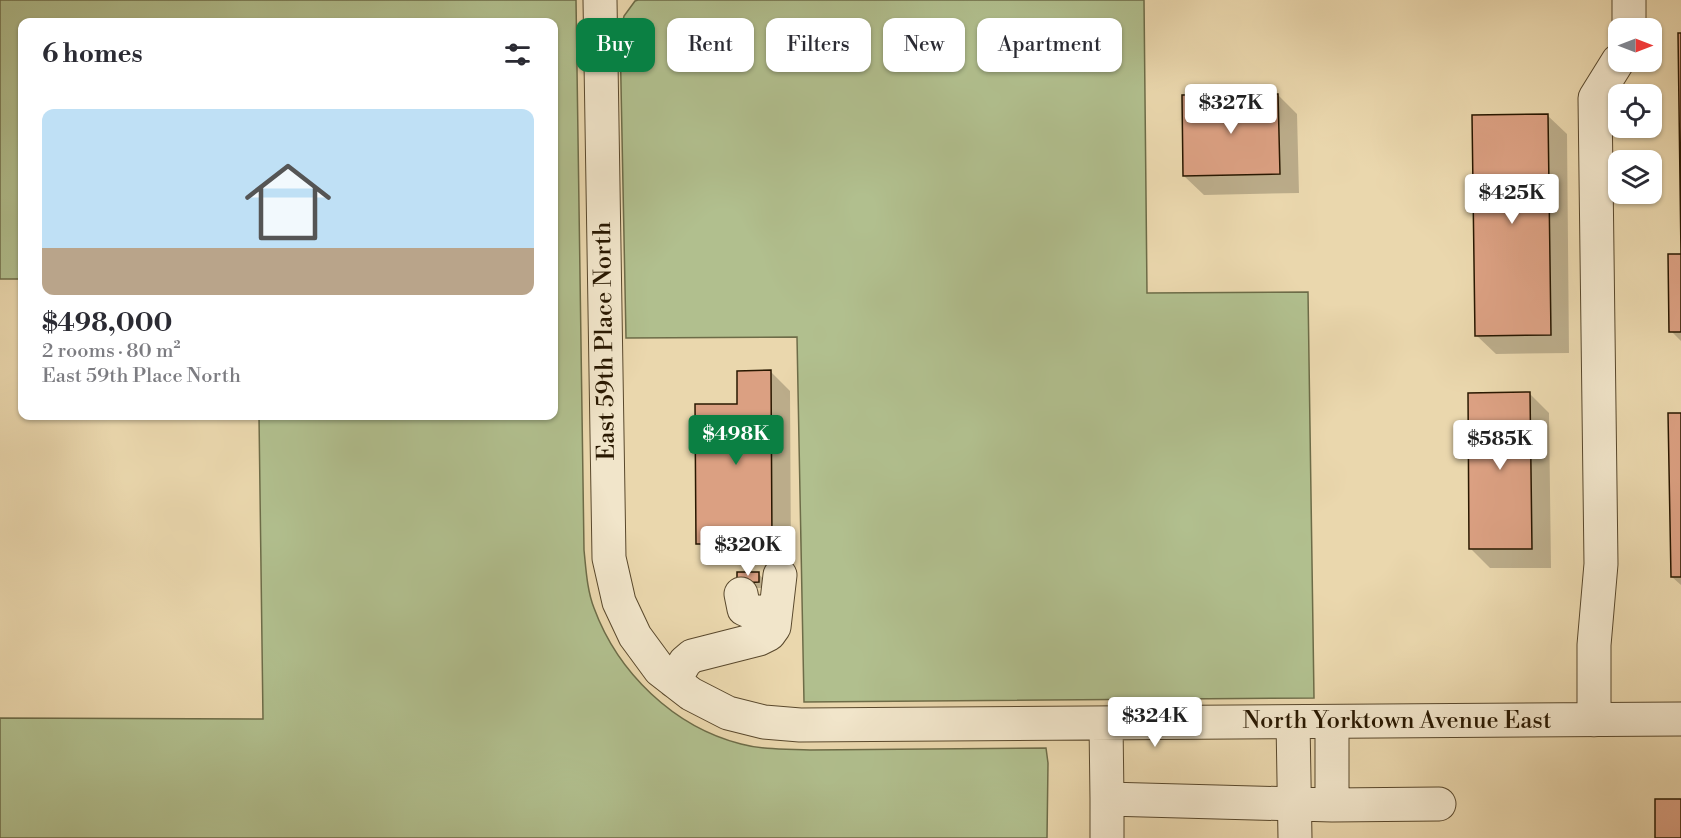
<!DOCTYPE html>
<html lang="en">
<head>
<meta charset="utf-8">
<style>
	body { margin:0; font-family:"Libre Bodoni",serif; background:#f7f7f7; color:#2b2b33; height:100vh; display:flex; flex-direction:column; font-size:22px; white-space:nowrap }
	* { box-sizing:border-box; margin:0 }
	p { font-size:20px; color:#7c7c81 }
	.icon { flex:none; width:33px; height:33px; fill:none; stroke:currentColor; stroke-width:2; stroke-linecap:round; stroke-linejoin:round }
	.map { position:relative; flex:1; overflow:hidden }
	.sheet { position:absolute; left:18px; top:18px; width:540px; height:402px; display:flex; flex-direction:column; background:#fff; border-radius:12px; box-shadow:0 2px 4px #0004 }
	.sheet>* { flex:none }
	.guide { position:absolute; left:576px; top:18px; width:570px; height:54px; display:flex; gap:12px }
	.needle { width:39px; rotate:90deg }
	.fabs { position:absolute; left:1608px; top:18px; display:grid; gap:12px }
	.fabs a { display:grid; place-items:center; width:54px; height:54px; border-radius:12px; background:#fff; box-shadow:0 2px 4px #0004; font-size:30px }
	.price { position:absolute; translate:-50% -51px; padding:0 14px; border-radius:6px; background:#fff; color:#222; font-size:20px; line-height:39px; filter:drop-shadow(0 2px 3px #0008) }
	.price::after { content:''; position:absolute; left:50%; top:36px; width:18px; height:14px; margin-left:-9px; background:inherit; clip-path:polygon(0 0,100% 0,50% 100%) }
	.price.current { background:#0b8043; color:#fff }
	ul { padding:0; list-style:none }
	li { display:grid; align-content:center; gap:12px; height:318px; padding:0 24px }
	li+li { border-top:2px solid #e1e1e2 }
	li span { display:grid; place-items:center; height:186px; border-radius:12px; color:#555 }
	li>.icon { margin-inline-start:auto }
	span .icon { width:108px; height:108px; fill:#fffc; stroke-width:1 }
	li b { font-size:26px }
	h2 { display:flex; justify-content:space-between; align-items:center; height:72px; padding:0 24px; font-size:26px }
	.pill { padding:0 21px; border-radius:12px; background:#fff; box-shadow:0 2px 4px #0004; font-size:21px; line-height:54px }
	.pill.current { background:#0b8043; color:#fff }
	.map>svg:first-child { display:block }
	.green { fill:#b1bf8e; stroke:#6d6c48; stroke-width:1.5 }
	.shadow { fill:#0003 }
	.building { fill:#dba082; stroke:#291801; stroke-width:1.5 }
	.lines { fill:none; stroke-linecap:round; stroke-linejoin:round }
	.minor-casing { stroke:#59482c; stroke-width:35 }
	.minor { stroke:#f1e5ca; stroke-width:33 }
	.labels { text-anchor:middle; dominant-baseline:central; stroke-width:5; stroke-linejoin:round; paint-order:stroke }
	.street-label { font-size:24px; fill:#291801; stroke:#f1e5ca }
</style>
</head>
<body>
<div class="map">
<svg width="1681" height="838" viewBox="0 0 1681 838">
	<rect width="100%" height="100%" fill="#ead7ad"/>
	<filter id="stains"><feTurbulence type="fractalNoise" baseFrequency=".00333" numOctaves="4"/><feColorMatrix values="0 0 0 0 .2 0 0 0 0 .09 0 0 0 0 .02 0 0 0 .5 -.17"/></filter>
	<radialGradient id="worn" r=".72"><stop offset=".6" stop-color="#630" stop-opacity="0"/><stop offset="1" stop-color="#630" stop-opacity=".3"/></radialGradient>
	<path class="green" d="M0,0H576L584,550C586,569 587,590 594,608C618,673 674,727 741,744C763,750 787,749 810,750L1046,748L1048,763L1047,838H0V718L263,719L259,416H554V22H22V279H0Z
		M638,0H1144L1147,293L1308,292L1314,698L804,702L797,337L626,338L620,34L624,16L635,1Z"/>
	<path class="shadow" d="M1278,95L1297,114L1299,193L1204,195L1184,176Z
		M1547,115L1567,134L1569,353L1496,354L1476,335Z
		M1681,255V341L1671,331Z
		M771,372L790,391L791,562L717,563L698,543L739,406Z
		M1530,394L1549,413L1551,568H1490L1471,549Z
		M1681,414V585L1672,577Z
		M758,573L764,580L765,588H745Z"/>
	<path class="building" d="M1678,33H1681V332H1669L1668,254H1681Z
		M1278,94L1280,174L1183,176L1182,95Z
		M1548,114L1551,335L1475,336L1472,115Z
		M771,370L772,544H696L695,404H737V371Z
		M1530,392L1532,549H1469L1468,393Z
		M1668,413H1681V577H1671Z
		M737,572H759V582L737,583Z
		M1655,799H1681V838H1655Z"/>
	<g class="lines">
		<defs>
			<path id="minor" d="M600,0L609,558L619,602L635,636L660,670L691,694L728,713L764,722L800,725L1681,719
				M1629,0V28
				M741,594L744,609L751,612H775
				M674,681L685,662L692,656L759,639L769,634L774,627L780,575
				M1594,720V645L1601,564L1595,98L1618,61
				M1293,722L1295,838
				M1332,722V805
				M1106,723L1107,799L1332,805L1439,804
				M1107,799V838"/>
		</defs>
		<use href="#minor" class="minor-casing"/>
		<use href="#minor" class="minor"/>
	</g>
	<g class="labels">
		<g class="street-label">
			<text transform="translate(605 341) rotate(-91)">East 59th Place North</text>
			<text x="1397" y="721">North Yorktown Avenue East</text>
		</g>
	</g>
	<rect width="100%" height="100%" filter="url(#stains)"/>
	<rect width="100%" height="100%" fill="url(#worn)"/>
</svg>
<div class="fabs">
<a><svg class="needle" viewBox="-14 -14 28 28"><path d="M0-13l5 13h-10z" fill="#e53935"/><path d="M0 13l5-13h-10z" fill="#7c7c81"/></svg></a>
<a><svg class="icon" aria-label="locate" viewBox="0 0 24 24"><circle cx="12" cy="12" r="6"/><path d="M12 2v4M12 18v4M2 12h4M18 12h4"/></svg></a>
<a><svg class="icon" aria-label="layers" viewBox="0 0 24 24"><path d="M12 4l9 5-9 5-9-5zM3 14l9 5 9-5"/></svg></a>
</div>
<b class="price" style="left:1231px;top:135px">$327K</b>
<b class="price" style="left:1512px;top:225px">$425K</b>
<b class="price current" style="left:736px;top:466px">$498K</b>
<b class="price" style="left:1500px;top:471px">$585K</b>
<b class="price" style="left:748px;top:577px">$320K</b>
<b class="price" style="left:1155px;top:748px">$324K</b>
<div class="guide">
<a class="pill current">Buy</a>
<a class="pill">Rent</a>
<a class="pill">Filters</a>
<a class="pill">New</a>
<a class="pill">Apartment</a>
</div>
<section class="sheet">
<h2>6 homes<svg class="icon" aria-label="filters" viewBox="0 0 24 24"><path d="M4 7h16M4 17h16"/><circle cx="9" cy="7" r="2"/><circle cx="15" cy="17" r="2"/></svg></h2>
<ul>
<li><span style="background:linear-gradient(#bfe0f5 75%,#b9a48a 0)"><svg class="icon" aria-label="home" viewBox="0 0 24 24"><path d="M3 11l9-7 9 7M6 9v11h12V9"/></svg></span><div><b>$498,000</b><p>2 rooms · 80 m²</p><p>East 59th Place North</p></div></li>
</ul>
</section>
</div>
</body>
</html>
